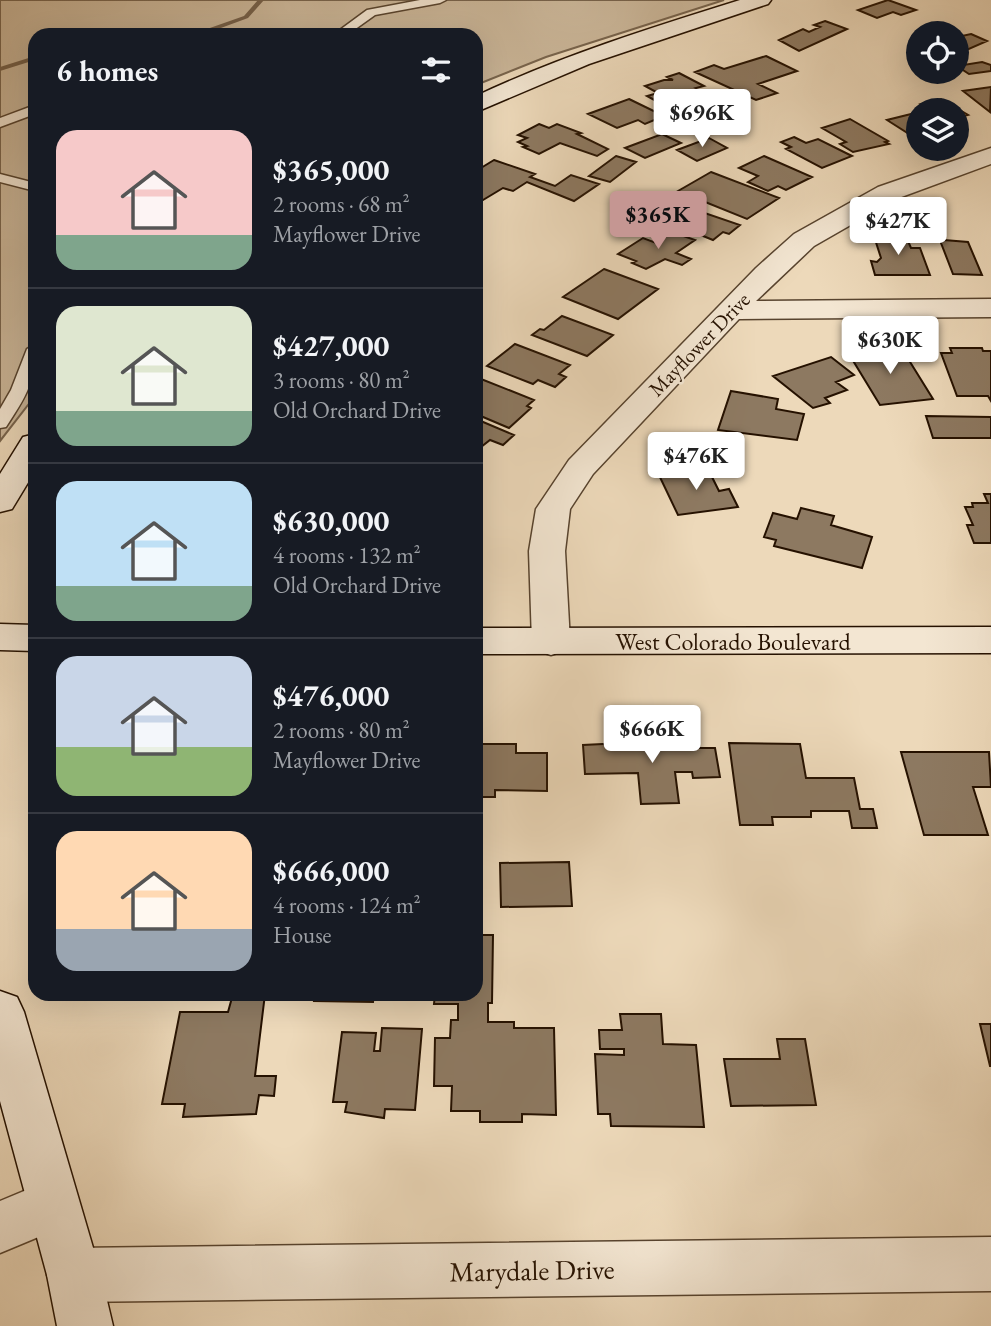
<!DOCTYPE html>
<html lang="en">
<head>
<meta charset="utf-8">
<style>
	body { margin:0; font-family:"EB Garamond",serif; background:#20242c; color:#f1f3f6; height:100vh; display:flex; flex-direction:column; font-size:26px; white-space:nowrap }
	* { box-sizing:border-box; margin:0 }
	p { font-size:23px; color:#9ea1a6 }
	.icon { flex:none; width:38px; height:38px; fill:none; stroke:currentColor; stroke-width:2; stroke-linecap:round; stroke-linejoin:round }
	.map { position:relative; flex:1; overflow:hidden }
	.sheet { position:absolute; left:28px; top:28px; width:455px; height:973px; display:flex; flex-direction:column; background:#171b24; border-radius:21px; box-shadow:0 7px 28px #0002 }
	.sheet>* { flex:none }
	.fabs { position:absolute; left:906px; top:21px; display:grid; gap:14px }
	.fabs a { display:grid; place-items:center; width:63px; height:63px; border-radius:50%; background:#171b24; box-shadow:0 7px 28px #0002; font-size:35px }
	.price { position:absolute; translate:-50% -60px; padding:0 16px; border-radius:7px; background:#fff; color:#222; font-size:23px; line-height:46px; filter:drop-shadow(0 2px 4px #0008) }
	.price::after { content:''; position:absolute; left:50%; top:42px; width:21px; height:16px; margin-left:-10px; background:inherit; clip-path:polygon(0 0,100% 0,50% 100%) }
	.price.current { background:#c59692; color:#111 }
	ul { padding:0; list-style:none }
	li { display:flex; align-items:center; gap:21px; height:175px; padding:0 28px }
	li+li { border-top:2px solid #363941 }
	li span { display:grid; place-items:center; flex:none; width:196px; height:140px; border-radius:21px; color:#555 }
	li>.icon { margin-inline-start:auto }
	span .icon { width:84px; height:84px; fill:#fffc; stroke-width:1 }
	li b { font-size:30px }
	h2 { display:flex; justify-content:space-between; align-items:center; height:84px; padding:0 28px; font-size:30px }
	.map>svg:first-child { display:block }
	.green { fill:#cbb79a; stroke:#78644d; stroke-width:2 }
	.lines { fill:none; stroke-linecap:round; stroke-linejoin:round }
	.stream { fill:#74604a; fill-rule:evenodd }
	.building { fill:#8d7961; stroke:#251100; stroke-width:2 }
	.lane-casing { stroke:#57432e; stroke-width:3 }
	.street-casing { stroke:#57432e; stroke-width:3 }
	.secondary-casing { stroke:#251100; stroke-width:3 }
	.lane { fill:#f3e6d2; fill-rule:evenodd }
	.street { fill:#f3e6d2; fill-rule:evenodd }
	.secondary { fill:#f3e6d2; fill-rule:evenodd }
	.labels { text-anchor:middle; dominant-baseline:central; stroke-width:5; stroke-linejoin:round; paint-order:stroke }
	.far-street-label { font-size:21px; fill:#251100; stroke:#f3e6d2 }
	.street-label { font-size:24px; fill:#251100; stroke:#f3e6d2 }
	.near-street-label { font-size:28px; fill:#251100; stroke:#f3e6d2 }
</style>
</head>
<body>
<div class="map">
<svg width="991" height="1326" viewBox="0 0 991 1326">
	<rect width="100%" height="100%" fill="#edd9ba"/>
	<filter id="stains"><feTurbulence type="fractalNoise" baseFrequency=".00286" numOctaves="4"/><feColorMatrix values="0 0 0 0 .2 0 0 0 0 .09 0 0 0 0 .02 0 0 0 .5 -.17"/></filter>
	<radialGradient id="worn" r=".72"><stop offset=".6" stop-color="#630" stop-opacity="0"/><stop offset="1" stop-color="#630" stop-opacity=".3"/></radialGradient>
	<path class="green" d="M0,0H724L546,57L476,85V35H35V396L0,441Z"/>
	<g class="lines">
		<path class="stream" d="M258,0H264L248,18L210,32L165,35L168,33L207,29L244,16Z
			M35,56V60L0,71V67Z"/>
	</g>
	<path class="building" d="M888,0L916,10L901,15L893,12L877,18L858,10Z
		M825,21L847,29L799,51L779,40L803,29L809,32L820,27L814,25Z
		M971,34L987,41L962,52L957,50V37Z
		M766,56L797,71L758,84L777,93L756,100L695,72L714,65L724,69Z
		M982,62L991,65V71L969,74L957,66Z
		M679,73L704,86L696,88L706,93L685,100L695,105L676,112L647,96L658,93L645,86L664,80H673L667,77Z
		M991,87L990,112L963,91Z
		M629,99L664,116L645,124L638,120L617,128L588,114Z
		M941,99L968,115L957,118V110H927L931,109L921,104Z
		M919,112V138L917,139L887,120Z
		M850,119L888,141L885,142L889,144L853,152L840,144L846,142L822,128Z
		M539,124L549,128L557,124L581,133L577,134L608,149L597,156L560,143L539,154L523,147L527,146L518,142L527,138L518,135Z
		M662,134L681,143L645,158L625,148Z
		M794,137L806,143L818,139L852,156L822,168L786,149L791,147L781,142Z
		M709,138L727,148L697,161L677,150Z
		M616,156L636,162L610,182L589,176Z
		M764,156L812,177L786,190L778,186L768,191L748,182L758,176L739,168Z
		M494,160L535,174L530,177L555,186L571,175L599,184L574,201L527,182L513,191L503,188L483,200L476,198V171Z
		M711,172L779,198L747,219L678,191Z
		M690,208L740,225L729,234L723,232L713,240L671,223Z
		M672,232L695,240L676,253L691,259L682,265L665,259L646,269L632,263L636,261L618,254L643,238L656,243Z
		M873,233L905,234L911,248H920L930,275H875L871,261L877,262L881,258Z
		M944,240L968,242L982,275L953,274L941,243Z
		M604,269L658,289L618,319L563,297Z
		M562,316L613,335L587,356L532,335L540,329L544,330Z
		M515,344L570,365L559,374L566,377L555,387L538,380L533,384L487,366Z
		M878,344L882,350L902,349L933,399L880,405L849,354L868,352L864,345Z
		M950,348H982L983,351H991V401L988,396H957L941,353H952Z
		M831,357L854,375L836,382L847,390L825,398L830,403L813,408L773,376Z
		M476,377L534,400L527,406L531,408L509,428L476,414Z
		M731,391L778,399L776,409L804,414L797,440L718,430Z
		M926,416L991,417V438H933Z
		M476,419L514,435L503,445L490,440L476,451Z
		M707,467L719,491L729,489L738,507L678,515L658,473Z
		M984,494H991V543H974L967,525H973L965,507H973L972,503H988Z
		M801,508L834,516L831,525L872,537L862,568L774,546L776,540L764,537L773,513L797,519Z
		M685,740L686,748H715L720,777L693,778L692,772H675L679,803L641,804L638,773L585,774L583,745Z
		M729,743L800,744L806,778H854L860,809H873L877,828H852L849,811H811V817H772L773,825H740Z
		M476,744H516V753H547V791L495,790V797H476Z
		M901,752H989L991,787H973L988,835H924Z
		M569,862L572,906L501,907L500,863Z
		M476,935H493L492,1003H488V1022H514V1028H554L556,1115L522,1114V1122H480V1111H451L452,1086H434L435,1038H450L451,1020H458V1004H434L435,994H476Z
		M233,994H265L255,1076H276L274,1096L259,1095L256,1114L183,1117L185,1104H162L180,1012H228Z
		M315,994H374L373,1002L314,1001Z
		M620,1014H661L663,1044L696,1045L704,1127L611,1126L610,1114H598L595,1054L624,1055V1049H600L599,1030H622Z
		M980,1024H991V1066H990Z
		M382,1028L422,1029L415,1110L385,1109L384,1118L345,1112L347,1102H333L342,1032L376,1033L374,1051H380Z
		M777,1039H805L816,1105L731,1106L724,1059H780Z"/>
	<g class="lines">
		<defs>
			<path id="lane" d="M420,0H446L440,3L375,15L347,35H333L367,10Z
				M35,105V114L0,127V118Z
				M0,174L35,183V191L0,182Z
				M35,344C35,383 27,395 6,427L0,428V409L11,390L27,349Z"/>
			<path id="street" d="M991,148V164L896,199L814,246L756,301L991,299V317L739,319L593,474L570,509L565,551L570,642L564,651L551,655L538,651L532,642L529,551L536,509L569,460L756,268L794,234L878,187Z
				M53,1179L72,1187L79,1205L72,1223L0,1253V1201Z
				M991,1237V1291L74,1302L55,1294L47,1275L55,1256L74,1248Z"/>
			<path id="secondary" d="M740,0H771L768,4L589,64L476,112V96C561,56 650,28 740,0Z
				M35,434V471L12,509L0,512V474L23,437Z
				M0,624L35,625V651L0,650Z
				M991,627V653L476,654V628Z
				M0,991L17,997L24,1012L101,1275L113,1326H57L47,1275L0,1101Z"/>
		</defs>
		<use href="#lane" class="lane-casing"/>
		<use href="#street" class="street-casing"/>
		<use href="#secondary" class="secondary-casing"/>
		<use href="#lane" class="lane"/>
		<use href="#street" class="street"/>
		<use href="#secondary" class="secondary"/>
	</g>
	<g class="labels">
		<g class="far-street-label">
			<text transform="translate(699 344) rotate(-46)">Mayflower Drive</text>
		</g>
		<g class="street-label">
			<text x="733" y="641">West Colorado Boulevard</text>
		</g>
		<g class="near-street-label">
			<text transform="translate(532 1270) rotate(-1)">Marydale Drive</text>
		</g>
	</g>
	<rect width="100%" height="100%" filter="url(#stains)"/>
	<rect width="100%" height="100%" fill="url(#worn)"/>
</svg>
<div class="fabs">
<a><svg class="icon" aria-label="locate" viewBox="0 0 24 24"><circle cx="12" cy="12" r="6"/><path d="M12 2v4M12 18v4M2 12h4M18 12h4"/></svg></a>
<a><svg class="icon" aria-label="layers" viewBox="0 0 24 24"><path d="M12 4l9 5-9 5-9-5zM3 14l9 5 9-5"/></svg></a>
</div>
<b class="price" style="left:702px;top:149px">$696K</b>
<b class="price current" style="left:658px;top:251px">$365K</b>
<b class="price" style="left:898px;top:257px">$427K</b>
<b class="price" style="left:890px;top:376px">$630K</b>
<b class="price" style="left:696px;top:492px">$476K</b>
<b class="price" style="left:652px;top:765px">$666K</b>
<section class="sheet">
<h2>6 homes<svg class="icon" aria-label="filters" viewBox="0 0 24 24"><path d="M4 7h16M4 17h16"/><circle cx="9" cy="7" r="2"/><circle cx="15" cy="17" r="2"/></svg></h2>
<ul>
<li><span style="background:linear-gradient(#f6c9c9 75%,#7fa58c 0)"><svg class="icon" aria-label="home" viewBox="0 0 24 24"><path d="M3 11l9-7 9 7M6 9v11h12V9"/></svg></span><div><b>$365,000</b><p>2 rooms · 68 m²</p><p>Mayflower Drive</p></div></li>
<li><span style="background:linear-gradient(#dfe7d0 75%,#7fa58c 0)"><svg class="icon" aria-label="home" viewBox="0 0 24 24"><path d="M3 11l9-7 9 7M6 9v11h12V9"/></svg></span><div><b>$427,000</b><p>3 rooms · 80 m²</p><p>Old Orchard Drive</p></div></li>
<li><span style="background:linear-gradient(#bfe0f5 75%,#7fa58c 0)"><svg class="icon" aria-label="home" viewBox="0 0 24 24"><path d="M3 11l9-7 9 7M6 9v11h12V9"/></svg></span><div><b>$630,000</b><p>4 rooms · 132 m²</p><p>Old Orchard Drive</p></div></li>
<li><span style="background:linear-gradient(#c9d6e8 65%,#8fb573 0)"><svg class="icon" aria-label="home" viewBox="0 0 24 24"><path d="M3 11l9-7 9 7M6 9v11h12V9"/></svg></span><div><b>$476,000</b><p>2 rooms · 80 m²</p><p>Mayflower Drive</p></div></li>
<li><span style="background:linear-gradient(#ffd9b3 70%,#9aa5b1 0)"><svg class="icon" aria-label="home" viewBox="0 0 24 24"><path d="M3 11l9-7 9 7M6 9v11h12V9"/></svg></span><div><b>$666,000</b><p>4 rooms · 124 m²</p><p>House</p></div></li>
</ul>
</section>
</div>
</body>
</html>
